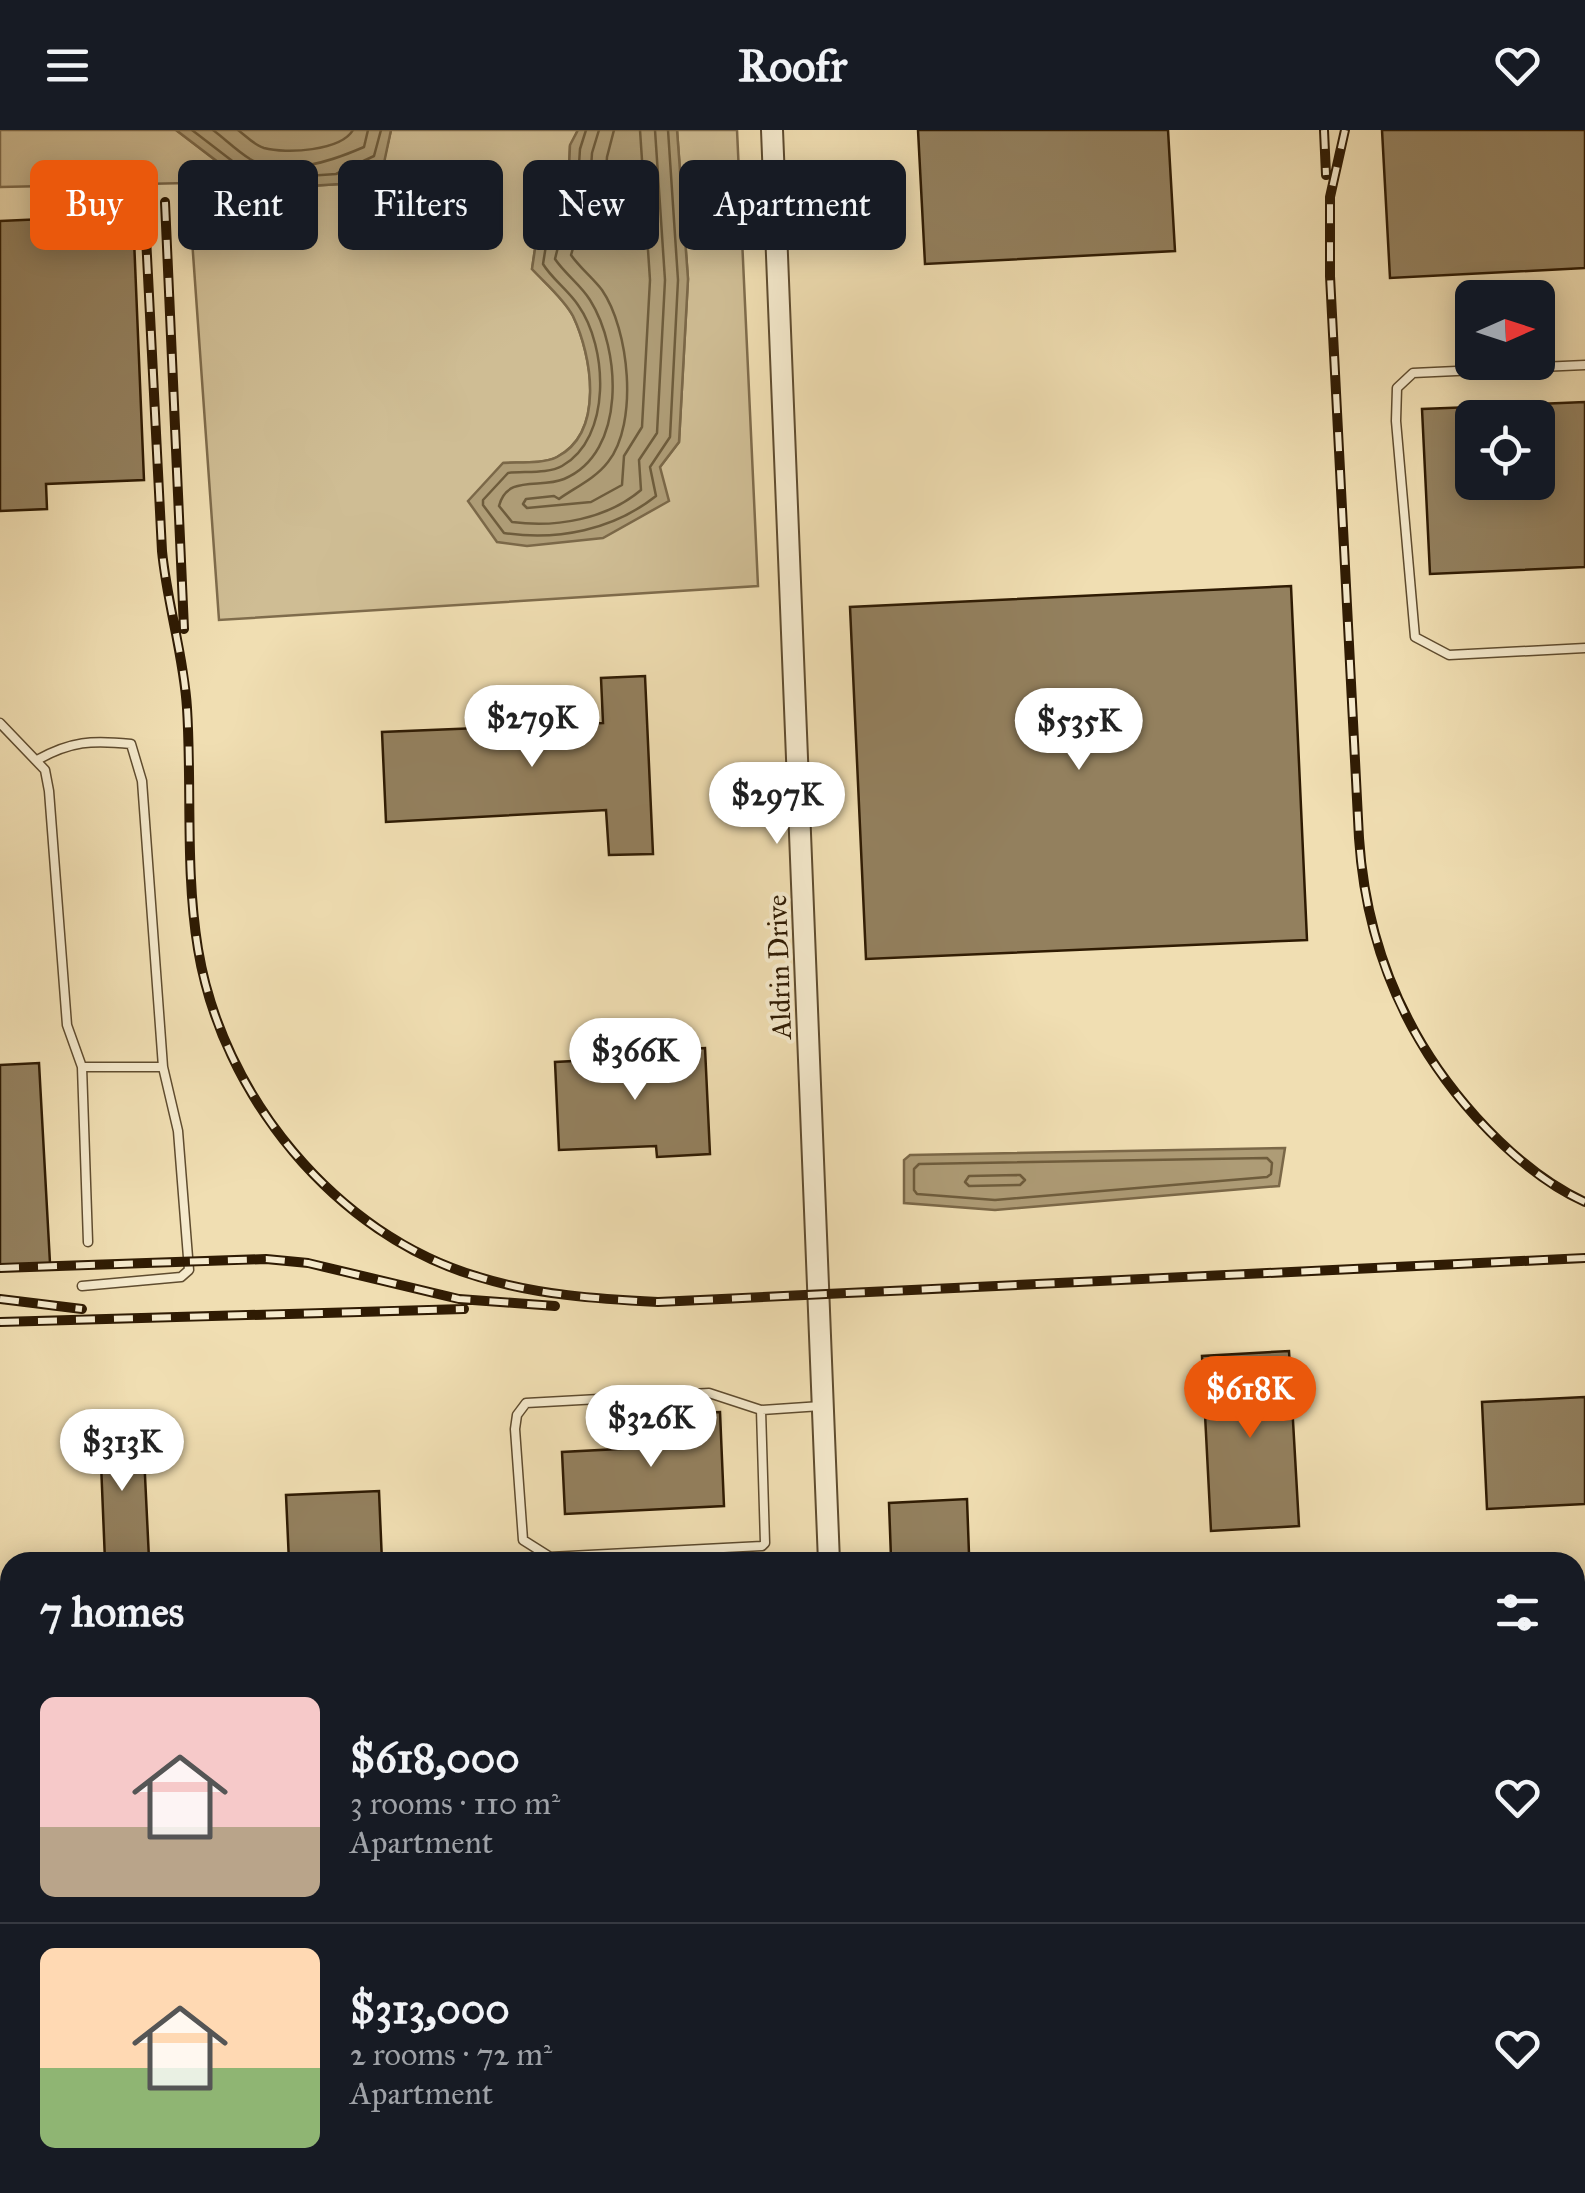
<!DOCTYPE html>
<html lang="en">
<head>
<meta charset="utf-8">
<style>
	body { margin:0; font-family:"IM FELL Great Primer",serif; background:#20242c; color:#f1f3f6; height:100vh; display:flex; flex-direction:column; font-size:38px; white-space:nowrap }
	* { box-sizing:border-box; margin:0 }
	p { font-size:32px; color:#9ea1a6 }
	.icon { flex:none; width:55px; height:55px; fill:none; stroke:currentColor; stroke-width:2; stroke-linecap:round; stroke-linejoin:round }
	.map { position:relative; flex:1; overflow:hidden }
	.side { position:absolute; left:0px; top:1422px; width:1585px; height:642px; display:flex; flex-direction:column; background:#171b24; border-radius:30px 30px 0 0; box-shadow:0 5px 25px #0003 }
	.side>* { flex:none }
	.banner { position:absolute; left:30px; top:30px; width:1000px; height:90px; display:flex; gap:20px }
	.needle { width:65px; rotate:87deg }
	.controls { position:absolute; left:1455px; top:150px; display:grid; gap:20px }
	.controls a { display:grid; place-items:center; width:100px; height:100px; border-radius:15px; background:#171b24; box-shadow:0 5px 25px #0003; font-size:50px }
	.price { position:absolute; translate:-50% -85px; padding:0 22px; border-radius:35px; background:#fff; color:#222; font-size:32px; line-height:65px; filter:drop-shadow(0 2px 5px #0008) }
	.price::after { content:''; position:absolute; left:50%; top:60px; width:30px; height:22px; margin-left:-15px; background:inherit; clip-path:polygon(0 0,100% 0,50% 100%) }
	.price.active { background:#ea580c; color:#fff }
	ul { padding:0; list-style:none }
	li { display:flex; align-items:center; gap:30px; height:250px; padding:0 40px }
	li+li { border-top:2px solid #363941 }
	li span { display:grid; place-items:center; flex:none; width:280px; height:200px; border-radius:15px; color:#555 }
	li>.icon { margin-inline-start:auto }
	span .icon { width:120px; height:120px; fill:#fffc; stroke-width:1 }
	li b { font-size:42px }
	h2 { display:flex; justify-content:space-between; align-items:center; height:120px; padding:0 40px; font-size:42px }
	.pill { padding:0 35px; border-radius:15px; background:#171b24; box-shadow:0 5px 25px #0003; font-size:35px; line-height:90px }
	.pill.active { background:#ea580c; color:#fff }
	header { display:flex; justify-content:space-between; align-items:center; height:130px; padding:0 40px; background:#171b24; font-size:45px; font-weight:800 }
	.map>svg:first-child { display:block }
	.green { fill:#cfbd94; stroke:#7f6c4c; stroke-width:2.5 }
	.water { fill:#ae9c76; stroke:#7b6848; stroke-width:2.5 }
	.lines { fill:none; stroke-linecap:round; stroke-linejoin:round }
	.shore { stroke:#6e5c3c; stroke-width:2.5 }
	.building { fill:#93805e; stroke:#2f1b03; stroke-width:2.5 }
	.service-casing { stroke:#5f4c2f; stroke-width:11 }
	.tertiary-casing { stroke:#5f4c2f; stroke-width:24 }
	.service { stroke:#f5eacd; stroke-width:8 }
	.tertiary { stroke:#f5eacd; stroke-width:20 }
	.rail-casing { stroke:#2f1b03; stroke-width:10 }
	.rail { stroke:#f5eacd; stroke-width:6; stroke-dasharray:19; stroke-linecap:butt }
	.labels { text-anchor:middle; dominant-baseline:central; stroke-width:8; stroke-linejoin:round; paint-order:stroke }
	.street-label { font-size:28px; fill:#2f1b03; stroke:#f5eacd }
</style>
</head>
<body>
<header><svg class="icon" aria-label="menu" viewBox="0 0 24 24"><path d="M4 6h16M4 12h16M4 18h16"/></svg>Roofr<svg class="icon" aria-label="heart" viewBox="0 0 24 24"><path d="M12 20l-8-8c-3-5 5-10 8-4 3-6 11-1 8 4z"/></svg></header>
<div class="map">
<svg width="1585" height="2063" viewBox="0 0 1585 2063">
	<rect width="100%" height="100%" fill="#f0deb2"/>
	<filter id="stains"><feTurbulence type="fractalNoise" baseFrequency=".002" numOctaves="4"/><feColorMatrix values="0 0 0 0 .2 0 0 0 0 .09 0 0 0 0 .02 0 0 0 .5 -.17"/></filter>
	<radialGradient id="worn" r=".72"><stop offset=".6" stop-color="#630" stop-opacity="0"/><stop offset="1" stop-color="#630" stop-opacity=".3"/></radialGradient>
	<path class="green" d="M0,0H176L239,48L278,58L340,54L383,34L391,0H578L570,16L568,62L538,99L532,139C545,153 564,169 573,186C592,226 605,302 557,327C544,334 518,332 503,333L660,337L679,312L688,149L677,0H737L758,456L219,490L188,53L0,57Z
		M1575,1648L1585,1667V2063H0V1824H10V2055H1575Z"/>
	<path class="water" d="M176,0H391L384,33L340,54L278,58L239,48Z
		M578,0H677L688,149L679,312L660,337L669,371L603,408L527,416L497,412L468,371L503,333C518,332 544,334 557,327C605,302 592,226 573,186C564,169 545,153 532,139L538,99L568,62L570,15Z
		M1285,1018L1279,1056L995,1080L904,1073V1030L910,1025Z
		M1575,1812L1585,1820V2063H715L724,2055H1575Z"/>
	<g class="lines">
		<path class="shore" d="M192,0L244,40L278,48L336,44L374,26L381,0
			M213,0C225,9 237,21 250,29C284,48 332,31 364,17L368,0
			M238,0C246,6 254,15 264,18C286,24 341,21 353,0
			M586,0L580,19L577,65L548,103L543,134C552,149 568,160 578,175C608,217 612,308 562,336C548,344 524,341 508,343L483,370V375L504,403C558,411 613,400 656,366L650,337L670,307L678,150L668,0
			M599,0L592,23L589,69L560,109L555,129C565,144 581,155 590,170C621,219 627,323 564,349C540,359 507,344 499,376L512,392C556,398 607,389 641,360L639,330L657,303L665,150L655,0
			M614,0L607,27L604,73L574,115L571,125C580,138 593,148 602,160C629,199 639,293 608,332C595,349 574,358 559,369L554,366L526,369L523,374L527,378L591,372L622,355L624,326L642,297L650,150L640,0
			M1267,1028L1272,1033L1271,1044L1267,1047L995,1070L917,1064L914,1060V1039L919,1034Z
			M1020,1045L1025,1050L1020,1055L969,1056L965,1052L969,1046Z"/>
	</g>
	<path class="building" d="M918,0H1168L1175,121L925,134Z
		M1382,0H1585V138L1390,148Z
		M133,85L144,350L46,354L47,379L0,381V91Z
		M1585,272V437L1430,444L1422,279L1472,277V352H1538V274Z
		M1291,456L1307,810L866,829L850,477Z
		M645,546L653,724L609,725L606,680L386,692L382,602L603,593L601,548Z
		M705,918L710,1024L657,1027L656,1016L559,1020L555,932L652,927V921Z
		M39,933L50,1133L0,1136V935Z
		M1289,1221L1299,1396L1211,1401L1202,1226Z
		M1585,1267V1374L1487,1379L1482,1272Z
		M720,1282L724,1376L565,1384L562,1322L657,1317L656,1285Z
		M143,1304L149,1429L105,1431L101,1333L85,1334L84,1306Z
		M379,1361L382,1432H289L286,1365Z
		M967,1369L969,1424L891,1428L889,1373Z"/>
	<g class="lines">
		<defs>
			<path id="service" d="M1585,235L1413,243L1397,258L1396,291L1415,507L1449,525L1585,518
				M0,593L45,640L49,661L67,895L82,937L88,1112
				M37,630C71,611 92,610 131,614L142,651L163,937
				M82,1156L181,1147L189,1140L178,1001L163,937H82
				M761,1280L765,1413L762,1416L550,1427L523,1410L515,1299L517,1285L526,1273L709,1263L761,1280L821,1276"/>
			<path id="tertiary" d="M772,0L829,1432
				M0,1535L10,1534
				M1575,1620L1585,1633"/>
		</defs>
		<use href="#service" class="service-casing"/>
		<use href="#tertiary" class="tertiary-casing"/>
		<use href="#service" class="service"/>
		<use href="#tertiary" class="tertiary"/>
		<defs>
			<path id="rail" d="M1324,0L1326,45
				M1345,0L1330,67V146L1359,708C1366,815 1404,907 1476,987C1507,1021 1543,1053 1585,1072
				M165,72L184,499
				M145,87L162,421C167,473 184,527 187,578C192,658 185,740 198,819C222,965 335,1105 479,1147C537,1165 598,1169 658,1172L1585,1128
				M0,1138L266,1129L308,1133L459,1169L555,1176
				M0,1169L82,1179
				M0,1192L464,1179"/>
		</defs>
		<use href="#rail" class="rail-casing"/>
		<use href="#rail" class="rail"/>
	</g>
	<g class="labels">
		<g class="street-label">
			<text transform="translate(779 837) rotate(-92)">Aldrin Drive</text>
		</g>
	</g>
	<rect width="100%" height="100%" filter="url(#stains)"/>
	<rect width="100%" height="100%" fill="url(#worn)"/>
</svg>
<div class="controls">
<a><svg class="needle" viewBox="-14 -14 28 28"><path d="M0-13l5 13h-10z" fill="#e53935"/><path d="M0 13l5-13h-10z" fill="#9ea1a6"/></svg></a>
<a><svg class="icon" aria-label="locate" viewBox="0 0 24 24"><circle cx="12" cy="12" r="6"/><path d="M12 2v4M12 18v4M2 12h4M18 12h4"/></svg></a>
</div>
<b class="price" style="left:532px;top:640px">$279K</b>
<b class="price" style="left:1079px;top:643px">$535K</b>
<b class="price" style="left:777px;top:717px">$297K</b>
<b class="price" style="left:635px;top:973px">$366K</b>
<b class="price active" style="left:1250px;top:1311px">$618K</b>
<b class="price" style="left:651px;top:1340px">$326K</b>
<b class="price" style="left:122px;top:1364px">$313K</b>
<div class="banner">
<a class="pill active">Buy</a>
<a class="pill">Rent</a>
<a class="pill">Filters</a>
<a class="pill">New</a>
<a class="pill">Apartment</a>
</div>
<section class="side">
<h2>7 homes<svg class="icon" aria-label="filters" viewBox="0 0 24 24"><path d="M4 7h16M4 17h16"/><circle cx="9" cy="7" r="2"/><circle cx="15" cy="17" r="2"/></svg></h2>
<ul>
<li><span style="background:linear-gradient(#f6c9c9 65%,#b9a48a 0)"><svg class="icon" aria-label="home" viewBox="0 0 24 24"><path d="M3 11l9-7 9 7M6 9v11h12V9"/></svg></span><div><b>$618,000</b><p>3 rooms · 110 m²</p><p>Apartment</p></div><svg class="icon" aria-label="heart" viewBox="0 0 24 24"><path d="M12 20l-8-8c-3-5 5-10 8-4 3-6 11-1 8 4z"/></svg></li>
<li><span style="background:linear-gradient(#ffd9b3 60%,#8fb573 0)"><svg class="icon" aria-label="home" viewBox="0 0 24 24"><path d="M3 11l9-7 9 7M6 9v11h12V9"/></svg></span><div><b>$313,000</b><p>2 rooms · 72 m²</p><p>Apartment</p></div><svg class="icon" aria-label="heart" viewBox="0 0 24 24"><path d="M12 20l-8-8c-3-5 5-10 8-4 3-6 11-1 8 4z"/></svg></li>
</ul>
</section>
</div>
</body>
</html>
